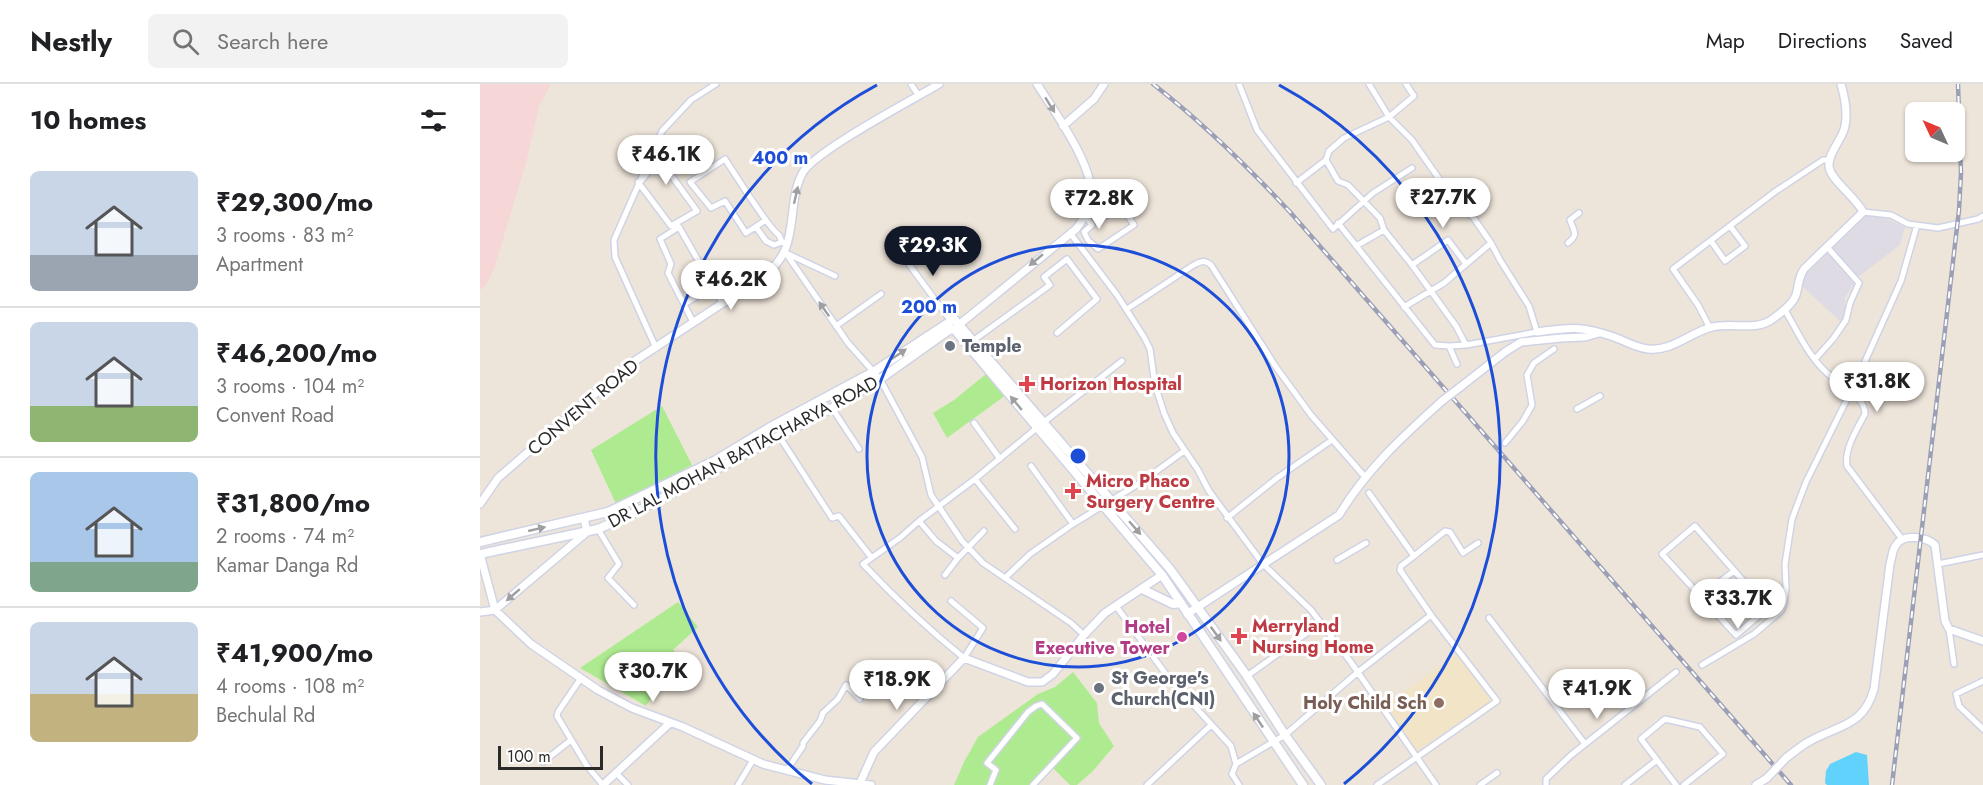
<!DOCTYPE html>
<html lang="en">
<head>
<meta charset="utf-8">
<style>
	body { margin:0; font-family:Jost,sans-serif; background:#f2f2f2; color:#202124; height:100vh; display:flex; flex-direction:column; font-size:22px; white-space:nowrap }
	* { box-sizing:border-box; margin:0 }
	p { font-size:20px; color:#757577 }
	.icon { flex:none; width:33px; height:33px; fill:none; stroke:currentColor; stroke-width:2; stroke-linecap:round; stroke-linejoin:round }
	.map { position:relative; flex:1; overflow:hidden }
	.sheet { display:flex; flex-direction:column; background:#fff; width:480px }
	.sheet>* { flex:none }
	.needle { width:39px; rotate:314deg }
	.buttons { position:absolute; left:1425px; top:18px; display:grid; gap:12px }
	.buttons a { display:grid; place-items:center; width:60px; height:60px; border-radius:9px; background:#fff; box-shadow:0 2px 4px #0004; font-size:30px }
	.scale { position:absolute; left:18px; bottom:15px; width:105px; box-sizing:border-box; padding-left:6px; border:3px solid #2a2a2a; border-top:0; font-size:16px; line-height:21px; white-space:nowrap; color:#2a2a2a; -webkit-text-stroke:4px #fff; paint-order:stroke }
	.price { position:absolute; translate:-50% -51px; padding:0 14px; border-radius:21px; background:#fff; color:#222; font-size:20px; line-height:39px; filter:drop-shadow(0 2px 3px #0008) }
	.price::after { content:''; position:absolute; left:50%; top:36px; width:18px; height:14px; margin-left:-9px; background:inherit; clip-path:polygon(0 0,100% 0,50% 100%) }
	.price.selected { background:#111827; color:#fff }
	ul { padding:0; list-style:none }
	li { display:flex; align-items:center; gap:18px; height:150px; padding:0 30px }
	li+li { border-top:2px solid #e0e0e0 }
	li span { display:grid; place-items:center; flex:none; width:168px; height:120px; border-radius:9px; color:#555 }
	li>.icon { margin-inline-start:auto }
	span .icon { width:72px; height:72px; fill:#fffc; stroke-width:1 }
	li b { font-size:26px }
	h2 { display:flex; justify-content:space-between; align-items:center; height:72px; padding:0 30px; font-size:26px }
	header { display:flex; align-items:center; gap:36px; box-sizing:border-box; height:84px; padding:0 30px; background:#fff; border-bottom:2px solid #e0e0e0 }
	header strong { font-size:28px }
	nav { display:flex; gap:33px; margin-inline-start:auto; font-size:21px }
	.search { width:420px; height:54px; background:#f2f2f2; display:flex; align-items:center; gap:15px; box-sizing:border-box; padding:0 21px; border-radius:9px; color:#757577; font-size:22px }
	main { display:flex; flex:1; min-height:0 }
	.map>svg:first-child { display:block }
	.industrial { fill:#dedbe5 }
	.education { fill:#f1e4c7 }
	.medical { fill:#f6d6d7 }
	.green { fill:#aeeb90 }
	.water { fill:#60d2fc }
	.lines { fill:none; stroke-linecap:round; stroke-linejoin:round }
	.minor-casing { stroke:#cfd3e5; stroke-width:8 }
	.tertiary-casing { stroke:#cfd3e5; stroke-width:10 }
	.secondary-casing { stroke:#cfd3e5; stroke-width:11 }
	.minor { stroke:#fff; stroke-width:5 }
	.tertiary { stroke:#fff; stroke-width:7 }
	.secondary { stroke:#fff; stroke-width:8 }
	.rail-casing { stroke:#9ca0b6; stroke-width:4.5 }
	.rail { stroke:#fff; stroke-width:2; stroke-dasharray:7; stroke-linecap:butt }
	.tertiary-bridge-casing { stroke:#cfd3e5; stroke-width:10; stroke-linecap:butt }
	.tertiary-bridge { stroke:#fff; stroke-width:7 }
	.oneway { fill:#9f9f9f }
	.ring { fill:none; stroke:#1d4ed8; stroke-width:3 }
	.worship-dot { fill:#6b7280; stroke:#fff; stroke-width:2 }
	.health-dot { fill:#e0444e; stroke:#fff; stroke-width:2 }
	.hotel-dot { fill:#d1479c; stroke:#fff; stroke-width:2 }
	.education-dot { fill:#8d6e63; stroke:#fff; stroke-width:2 }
	.labels { text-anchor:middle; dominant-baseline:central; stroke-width:6; stroke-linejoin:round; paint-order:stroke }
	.worship-label { font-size:18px; font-weight:bold; fill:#5b616d; stroke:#fff; text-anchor:start }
	.health-label { font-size:18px; font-weight:bold; fill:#be3a42; stroke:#fff; text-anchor:start }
	.street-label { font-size:18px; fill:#2a2a2a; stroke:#fff }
	.hotel-label { font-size:18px; font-weight:bold; fill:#b23c85; stroke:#fff; text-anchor:end }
	.education-label { font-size:18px; font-weight:bold; fill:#785e54; stroke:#fff; text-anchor:end }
	.centre { fill:#1d4ed8; stroke:#fff; stroke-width:3 }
	.ring-label { font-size:18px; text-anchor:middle; font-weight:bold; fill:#1d4ed8; stroke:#fff; stroke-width:6; stroke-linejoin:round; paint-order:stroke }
</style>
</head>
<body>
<header>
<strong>Nestly</strong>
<div class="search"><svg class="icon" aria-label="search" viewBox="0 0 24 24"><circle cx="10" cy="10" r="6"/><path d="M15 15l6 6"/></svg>Search here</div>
<nav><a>Map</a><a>Directions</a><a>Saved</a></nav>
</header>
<main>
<section class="sheet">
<h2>10 homes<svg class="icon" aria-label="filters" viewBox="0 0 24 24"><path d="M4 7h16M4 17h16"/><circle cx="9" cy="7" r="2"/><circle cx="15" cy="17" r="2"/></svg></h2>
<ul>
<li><span style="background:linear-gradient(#c9d6e8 70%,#9aa5b1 0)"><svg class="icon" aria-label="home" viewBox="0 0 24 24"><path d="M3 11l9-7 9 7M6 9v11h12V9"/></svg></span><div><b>₹29,300/mo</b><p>3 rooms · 83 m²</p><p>Apartment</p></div></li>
<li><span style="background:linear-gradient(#c9d6e8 70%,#8fb573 0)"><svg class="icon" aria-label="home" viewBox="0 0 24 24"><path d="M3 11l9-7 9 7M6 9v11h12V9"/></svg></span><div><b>₹46,200/mo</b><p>3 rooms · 104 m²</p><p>Convent Road</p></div></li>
<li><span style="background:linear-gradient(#a9c7e8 75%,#7fa58c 0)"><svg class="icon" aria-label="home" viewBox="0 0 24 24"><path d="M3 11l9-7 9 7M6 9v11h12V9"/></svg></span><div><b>₹31,800/mo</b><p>2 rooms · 74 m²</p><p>Kamar Danga Rd</p></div></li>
<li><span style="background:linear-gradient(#c9d6e8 60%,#c2b280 0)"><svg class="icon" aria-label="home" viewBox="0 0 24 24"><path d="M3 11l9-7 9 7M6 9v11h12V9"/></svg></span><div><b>₹41,900/mo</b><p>4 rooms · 108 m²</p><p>Bechulal Rd</p></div></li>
</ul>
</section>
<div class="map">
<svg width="1503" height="701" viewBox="0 0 1503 701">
	<rect width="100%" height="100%" fill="#eee5da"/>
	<path class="industrial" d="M1384,131L1407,135L1425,143L1420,161L1377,194L1365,214V235L1362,239L1320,200L1322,194L1365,152Z"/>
	<path class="education" d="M976,570L1012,617L937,667L906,621Z"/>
	<path class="medical" d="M0,0H71L59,22L46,79L14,185L6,201L0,206Z"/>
	<path class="green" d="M506,290L526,311L467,354L453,329L474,316Z
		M182,322L212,381L137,422L111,366Z
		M198,518L218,543L193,566L205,577L177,605L166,622L100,584Z
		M593,588L617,619L619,639L634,662L613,687L597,701H590L572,683L558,701H474L484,678L498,653L558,610L575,603Z"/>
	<path class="water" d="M1376,668L1387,671L1389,701H1347L1345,699L1346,687L1350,680Z"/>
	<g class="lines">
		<defs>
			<path id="minor" d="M431,0L439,12
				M759,0L777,46L853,145L893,109L932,84
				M889,0L909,33L932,56L978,122L993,133L1011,159L1020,176L1049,222L1057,248L986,261L969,262
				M846,76L858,97L868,101L900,134L904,146L932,181L976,242L986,261
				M161,97L179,74
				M158,98L191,142L217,127L173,66
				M816,99L846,76L849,67L864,54L909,33L934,12L926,0
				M1383,128L1411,131L1428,140L1458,144L1498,135L1503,132
				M605,132L612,141L604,148L608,156L618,165L654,141L642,123L639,122L620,135L609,122
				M286,136L266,149L245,117L231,124L210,98L245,75C255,90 288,144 299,151L302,158
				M858,139L955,261L969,262L977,280
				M276,143L286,157L294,161L302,158L304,159
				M590,149L637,211L664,253L670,265L675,301L684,329L693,349L718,386L729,407L783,480L831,526L870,577L956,701
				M1231,157L1245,177L1265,162L1250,142
				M1088,159C1099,150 1094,148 1090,136L1099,129
				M876,162L904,146
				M417,164L470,236
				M305,168L368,259L400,295L442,373L451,411L482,457L503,479L591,539L604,551
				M306,169L355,192
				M932,181L968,156L986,180
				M204,220L233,203
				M924,223L964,199L1011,159
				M647,225L712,182C719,178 724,175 731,181L796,283L831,331L885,393
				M1305,226C1317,247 1329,273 1347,289C1360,300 1385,312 1385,330C1377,345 1364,365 1367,382L1422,455
				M213,238L188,189L191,180L180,155L199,143L242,218
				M356,242L401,210
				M1230,244L1218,221L1193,185L1296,107L1343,76H1350
				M494,256L570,201L564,193L587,175L617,215L577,249
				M176,264L135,173L134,156L182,47L211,16L236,0
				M1336,274L1353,255L1366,236L1370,219L1379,199L1347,163
				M352,324L379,365
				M1097,325L1120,312
				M494,339L520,375
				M299,352L352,434L359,432L391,473
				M1025,359L1043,337L1052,321L1047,291L1054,279L1074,265
				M551,382L593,440
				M495,395L535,445
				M889,409L934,472L921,482L920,486L951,531
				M747,434L797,394L852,356
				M439,437L456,457L478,474
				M118,445L139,480L128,494L154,521
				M934,472L965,447L970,448L983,469L998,459
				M857,476L886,459
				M1458,480L1503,471
				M465,491L478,474L504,447
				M525,494L550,470L593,440L663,397L704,367
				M1220,513L1254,487
				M471,517L503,544L484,574C448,545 415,514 383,480L421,453L439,437L495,395L564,338L642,277
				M636,522L688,593L751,662L756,680L805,651L878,588L951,531L1017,617L897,701
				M1288,524L1256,551L1182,470L1215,442L1294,532
				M1009,534L1105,660
				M1469,545L1474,580
				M1222,581L1274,550L1301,527L1304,520L1306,504L1305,480L1312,435L1326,398L1378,293L1421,197L1437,141
				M767,592L841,539
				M101,594L78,628L77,632L107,682L123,701
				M1503,597L1476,610L1479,622L1503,645
				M63,678L91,656
				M756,680L752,690L759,701
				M307,686L323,662V659L340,637L343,629L358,615L366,601L380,615
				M136,689L148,701
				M258,701L273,676
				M510,701L516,686L507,679L548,628L556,622L562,620L597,654L553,701
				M667,701L730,642
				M1000,701L1017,689
				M1066,701V695L1090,672L1196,588
				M1145,701L1177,676
				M1196,701L1161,655L1185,635L1220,643L1243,670L1204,701"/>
			<path id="tertiary" d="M583,42L614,15L624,0
				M475,244L596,145C603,136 609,127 611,116C616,84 574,27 557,0
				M1057,248C1090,243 1102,242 1134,253C1145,257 1156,264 1168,265C1191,268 1211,248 1232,243C1253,238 1277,248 1294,234C1302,228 1313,220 1316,211C1319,201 1318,194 1324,185L1383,128C1376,113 1350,96 1349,82C1348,68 1363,55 1365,42C1368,28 1365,14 1361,0
				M979,304L1025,268L1041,258L1081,254L1105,253L1119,249
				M0,420L18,394L147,282L290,188C295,181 302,174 305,166C315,142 310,113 322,90C331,69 434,15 459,0
				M0,470L15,526L51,560L118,606L152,624L203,643L283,680L345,696L391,701
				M0,528L15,526L107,448L104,434
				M707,530L859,431C887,385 922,353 962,317
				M1306,674C1314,668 1322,661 1330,657C1359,641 1384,642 1394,605L1410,480C1412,474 1412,466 1416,461C1423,449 1447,453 1455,461L1465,537L1469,545L1503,557
				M380,699L394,668L484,574L548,598H562L573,590L604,551L625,529L682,491
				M123,701L190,639
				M1276,701L1287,694"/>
			<path id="secondary" d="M0,458L128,428L236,376L294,341L393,288L474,235L690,485L767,592L805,651L841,701
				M0,470L118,445L154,429L352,324L400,295L469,246L474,245L682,491L823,701
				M662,505L693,520L701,519"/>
		</defs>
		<use href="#minor" class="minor-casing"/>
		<use href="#tertiary" class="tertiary-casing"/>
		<use href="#secondary" class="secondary-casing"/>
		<use href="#minor" class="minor"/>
		<use href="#tertiary" class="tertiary"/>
		<use href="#secondary" class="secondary"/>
		<defs>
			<path id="rail" d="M673,0C723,39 767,82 810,128L1311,701
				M1412,701L1479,126L1481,89L1478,0"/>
		</defs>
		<use href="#rail" class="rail-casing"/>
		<use href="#rail" class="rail"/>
		<defs>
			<path id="tertiary-bridge" d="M962,317L979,304
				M1287,694L1306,674"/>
		</defs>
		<use href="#tertiary-bridge" class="tertiary-bridge-casing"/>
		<use href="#tertiary-bridge" class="tertiary-bridge"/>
	</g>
	<defs><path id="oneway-solid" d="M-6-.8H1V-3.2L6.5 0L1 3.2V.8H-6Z" transform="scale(1.5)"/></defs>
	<g class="oneway">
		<use href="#oneway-solid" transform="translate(570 21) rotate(58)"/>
		<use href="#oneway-solid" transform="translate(316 111) rotate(-77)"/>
		<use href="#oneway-solid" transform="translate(556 176) rotate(140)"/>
		<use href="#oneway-solid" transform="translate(344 225) rotate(-125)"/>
		<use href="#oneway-solid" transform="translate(419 270) rotate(-34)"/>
		<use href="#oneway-solid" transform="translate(536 319) rotate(-130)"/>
		<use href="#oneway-solid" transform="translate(655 444) rotate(49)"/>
		<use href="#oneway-solid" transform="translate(57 445) rotate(-13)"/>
		<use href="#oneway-solid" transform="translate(33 511) rotate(139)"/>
		<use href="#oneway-solid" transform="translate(736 550) rotate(54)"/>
		<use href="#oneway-solid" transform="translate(778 636) rotate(-124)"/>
	</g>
	<g class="ring">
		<circle cx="598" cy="372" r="211"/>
		<path d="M332 700A422 422 0 0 1 397 1M799 1A422 422 0 0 1 864 700"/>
	</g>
	<g class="worship-dot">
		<circle cx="470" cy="262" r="6"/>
		<circle cx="619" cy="604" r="6"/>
	</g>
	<g class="health-dot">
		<path d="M544 291h6v6h6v6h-6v6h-6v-6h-6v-6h6z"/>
		<path d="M590 398h6v6h6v6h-6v6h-6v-6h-6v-6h6z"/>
		<path d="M756 543h6v6h6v6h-6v6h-6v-6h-6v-6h6z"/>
	</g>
	<circle class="hotel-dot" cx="702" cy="553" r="6"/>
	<circle class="education-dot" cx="959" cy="619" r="6"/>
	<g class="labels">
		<g class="worship-label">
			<text x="482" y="262">Temple</text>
			<text x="631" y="594">St George's<tspan x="631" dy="21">Church(CNI)</tspan></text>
		</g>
		<g class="health-label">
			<text x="560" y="300">Horizon Hospital</text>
			<text x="606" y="397">Micro Phaco<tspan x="606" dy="21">Surgery Centre</tspan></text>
			<text x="772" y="542">Merryland<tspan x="772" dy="21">Nursing Home</tspan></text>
		</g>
		<g class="street-label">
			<text transform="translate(103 323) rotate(-40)">CONVENT ROAD</text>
			<text transform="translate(263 368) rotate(-28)">DR LAL MOHAN BATTACHARYA ROAD</text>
		</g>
		<g class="hotel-label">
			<text x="690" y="543">Hotel<tspan x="690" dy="21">Executive Tower</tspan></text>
		</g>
		<g class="education-label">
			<text x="947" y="619">Holy Child Sch</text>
		</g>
	</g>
	<circle cx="598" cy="372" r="9" class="centre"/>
	<g class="ring-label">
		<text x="300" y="80">400 m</text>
		<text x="449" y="229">200 m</text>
	</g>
</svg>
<div class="buttons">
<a><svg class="needle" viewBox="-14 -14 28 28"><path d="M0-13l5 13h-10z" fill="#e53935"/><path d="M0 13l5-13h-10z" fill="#757577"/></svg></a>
</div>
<div class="scale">100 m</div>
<b class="price" style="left:186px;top:102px">₹46.1K</b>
<b class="price" style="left:963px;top:145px">₹27.7K</b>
<b class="price" style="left:619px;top:146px">₹72.8K</b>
<b class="price selected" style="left:453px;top:193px">₹29.3K</b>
<b class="price" style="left:251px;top:227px">₹46.2K</b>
<b class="price" style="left:1397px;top:329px">₹31.8K</b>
<b class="price" style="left:1258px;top:546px">₹33.7K</b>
<b class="price" style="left:173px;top:619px">₹30.7K</b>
<b class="price" style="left:417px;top:627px">₹18.9K</b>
<b class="price" style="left:1117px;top:636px">₹41.9K</b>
</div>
</main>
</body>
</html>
